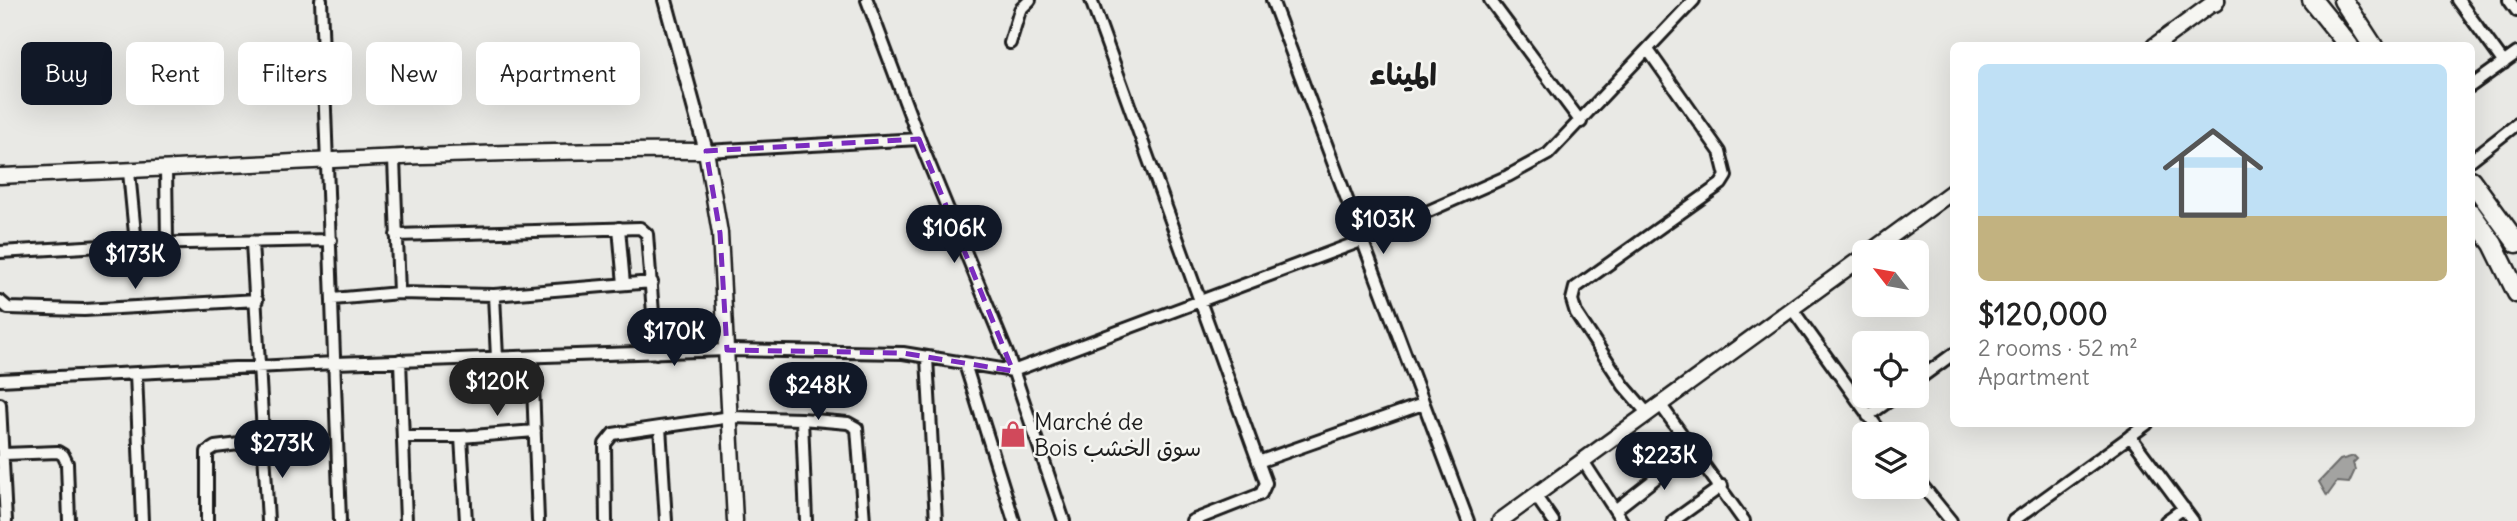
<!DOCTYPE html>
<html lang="en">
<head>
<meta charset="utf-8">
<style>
	body { margin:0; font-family:Delius,"Playpen Sans Arabic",sans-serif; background:#f2f2f2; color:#222; height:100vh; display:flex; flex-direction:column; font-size:26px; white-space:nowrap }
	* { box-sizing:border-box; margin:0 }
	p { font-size:23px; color:#767676 }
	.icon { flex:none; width:38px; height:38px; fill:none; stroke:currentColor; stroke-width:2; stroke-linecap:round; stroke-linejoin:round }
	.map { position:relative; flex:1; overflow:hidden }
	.panel { position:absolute; left:1950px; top:42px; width:525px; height:385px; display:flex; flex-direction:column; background:#fff; border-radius:10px; box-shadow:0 7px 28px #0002 }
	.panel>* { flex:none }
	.top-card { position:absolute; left:21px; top:42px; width:665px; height:63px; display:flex; gap:14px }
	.needle { width:46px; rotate:301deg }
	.buttons { position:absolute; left:1852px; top:240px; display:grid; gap:14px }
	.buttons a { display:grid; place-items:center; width:77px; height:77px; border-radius:10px; background:#fff; box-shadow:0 7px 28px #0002; font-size:35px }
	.price { position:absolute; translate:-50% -60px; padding:0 16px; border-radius:24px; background:#111827; color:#fff; font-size:23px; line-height:46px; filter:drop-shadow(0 2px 4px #0008) }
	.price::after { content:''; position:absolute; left:50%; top:42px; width:21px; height:16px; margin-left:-10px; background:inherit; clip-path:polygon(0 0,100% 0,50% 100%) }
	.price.current { background:#222; color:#fff }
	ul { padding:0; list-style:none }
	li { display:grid; align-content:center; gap:14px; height:371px; padding:0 28px }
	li+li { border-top:2px solid #e0e0e0 }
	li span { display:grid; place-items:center; height:217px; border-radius:10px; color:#555 }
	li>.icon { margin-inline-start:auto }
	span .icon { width:126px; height:126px; fill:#fffc; stroke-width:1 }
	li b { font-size:30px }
	.chip { padding:0 24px; border-radius:10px; background:#fff; box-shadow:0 7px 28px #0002; font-size:24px; line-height:63px }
	.chip.current { background:#111827; color:#fff }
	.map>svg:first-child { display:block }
	.water { fill:#a3a3a1; stroke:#6d6d6c; stroke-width:2 }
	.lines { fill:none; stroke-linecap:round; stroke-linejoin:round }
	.minor-casing { stroke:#1c1c1c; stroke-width:16 }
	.tertiary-casing { stroke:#1c1c1c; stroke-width:18 }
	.secondary-casing { stroke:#1c1c1c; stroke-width:19 }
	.trunk-casing { stroke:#1c1c1c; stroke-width:23 }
	.minor { stroke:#f6f6f2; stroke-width:10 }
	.tertiary { stroke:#f6f6f2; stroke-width:12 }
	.secondary { stroke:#f6f6f2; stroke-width:14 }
	.trunk { stroke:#f6f6f2; stroke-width:18 }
	.marked { fill:none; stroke:#7b2cbf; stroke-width:5; stroke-dasharray:14 9; stroke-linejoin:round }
	.labels { text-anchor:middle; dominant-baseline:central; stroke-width:5; stroke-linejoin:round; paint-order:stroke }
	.poi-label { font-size:23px; fill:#1c1c1c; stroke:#f6f6f2; text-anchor:start }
	.district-label { font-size:30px; font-weight:bold; fill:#1c1c1c; stroke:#f6f6f2 }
</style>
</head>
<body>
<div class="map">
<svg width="2517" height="521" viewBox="0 0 2517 521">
	<rect width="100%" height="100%" fill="#e9e9e5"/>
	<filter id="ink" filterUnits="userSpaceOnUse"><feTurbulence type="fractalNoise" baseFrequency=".0143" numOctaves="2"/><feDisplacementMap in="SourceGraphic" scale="14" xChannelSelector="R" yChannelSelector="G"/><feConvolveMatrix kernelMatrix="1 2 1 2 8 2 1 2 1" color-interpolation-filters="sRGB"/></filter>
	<g filter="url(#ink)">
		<path class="water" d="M2354,456L2357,459L2353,463L2355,470L2349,483L2337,482L2327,496L2319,482L2340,460Z"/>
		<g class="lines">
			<defs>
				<path id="minor" d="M321,0L340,521
					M867,0L919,139L1009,358L1064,521
					M1091,0L1266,483L1261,494L1192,521
					M1272,0L1468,521
					M1490,0L1581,122
					M2458,0L2504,63
					M2509,0L2517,11
					M1010,43L1020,10L1030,0
					M1648,50L1720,152L1726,176L1721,184L1575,288L1572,300L1576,313L1624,386L1648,414
					M2471,86L2517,53
					M706,151L919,139
					M394,159L399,293
					M2471,160L2517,124
					M166,168L167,242
					M129,172L136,244L331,240
					M619,228L624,284
					M396,235L640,228L647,234L656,353
					M252,242L268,521
					M0,252L136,244
					M494,295L497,358
					M333,299L399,293L494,295L652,282
					M0,301L8,308L84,310L257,300
					M1792,309L1882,434
					M532,357L538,521
					M927,358L936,521
					M400,360L406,521
					M965,364L1014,521
					M136,373L142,521
					M0,380L335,363L727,350L903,353L1013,371L1361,241L1508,176L1548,154L1694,0
					M1916,381L1953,354
					M0,404L6,521
					M1660,404L1744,521
					M1868,416L1896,396
					M802,419L848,423L857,428L864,521
					M2130,436L2193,521
					M404,437H461L466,521
					M461,437L535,431
					M4,454L58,452L63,455L67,463L69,521
					M1583,461L1622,521
					M1258,462L1423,404
					M1916,478L1951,521
					M1535,495L1553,521
					M1615,510L1693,449
					M207,521V452L215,447L264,441
					M606,521L605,444L613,434L660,427
					M666,521L660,427L731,417L802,419L806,521
					M1673,521L1722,486
					M2013,521L2147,424
					M2166,521L2184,508"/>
				<path id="tertiary" d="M665,0L706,151"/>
				<path id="secondary" d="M2154,46L2217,0
					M0,176C235,167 471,148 706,151L720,233L735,521
					M1870,252L1953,191
					M1500,521L1864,256"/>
				<path id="trunk" d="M2312,0L2349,46
					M2343,0L2373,46
					M2214,2L2215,0
					M2471,180L2517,243
					M2471,213L2493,244L2517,293"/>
			</defs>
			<use href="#minor" class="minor-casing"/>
			<use href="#tertiary" class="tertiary-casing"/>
			<use href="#secondary" class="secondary-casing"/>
			<use href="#trunk" class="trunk-casing"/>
			<use href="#minor" class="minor"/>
			<use href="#tertiary" class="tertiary"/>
			<use href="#secondary" class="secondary"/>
			<use href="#trunk" class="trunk"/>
		</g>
	</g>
	<path class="marked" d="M919,139L1013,371L903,353L727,350L720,233L706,151Z"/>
	<defs>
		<symbol id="shop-bare" viewBox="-9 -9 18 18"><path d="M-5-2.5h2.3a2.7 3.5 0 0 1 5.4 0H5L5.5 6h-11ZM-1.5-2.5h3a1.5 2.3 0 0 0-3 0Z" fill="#d1495b" stroke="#f6f6f2" stroke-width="2.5" paint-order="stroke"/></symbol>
	</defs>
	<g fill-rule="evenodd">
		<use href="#shop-bare" x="994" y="415" width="38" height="38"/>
	</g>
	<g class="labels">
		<g class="poi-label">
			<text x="1034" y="421">Marché de<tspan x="1034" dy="26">Bois سوق الخشب</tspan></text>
		</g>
		<g class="district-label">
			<text x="1403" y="74">الميناء</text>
		</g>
	</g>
</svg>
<div class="buttons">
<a><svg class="needle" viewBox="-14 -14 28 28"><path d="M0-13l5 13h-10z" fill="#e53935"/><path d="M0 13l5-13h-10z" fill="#767676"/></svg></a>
<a><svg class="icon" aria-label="locate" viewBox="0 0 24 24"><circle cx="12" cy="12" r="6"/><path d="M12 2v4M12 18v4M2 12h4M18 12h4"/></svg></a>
<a><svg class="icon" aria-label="layers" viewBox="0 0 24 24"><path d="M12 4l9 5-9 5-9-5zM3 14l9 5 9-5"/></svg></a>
</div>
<b class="price" style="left:1383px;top:256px">$103K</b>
<b class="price" style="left:954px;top:265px">$106K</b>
<b class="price" style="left:135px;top:291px">$173K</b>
<b class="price" style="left:674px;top:368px">$170K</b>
<b class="price current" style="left:497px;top:418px">$120K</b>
<b class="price" style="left:818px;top:422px">$248K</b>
<b class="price" style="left:282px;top:480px">$273K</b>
<b class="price" style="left:1664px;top:492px">$223K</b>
<div class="top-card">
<a class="chip current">Buy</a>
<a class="chip">Rent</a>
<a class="chip">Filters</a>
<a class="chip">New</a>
<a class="chip">Apartment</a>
</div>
<section class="panel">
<ul>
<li><span style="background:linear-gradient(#bfe0f5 70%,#c2b280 0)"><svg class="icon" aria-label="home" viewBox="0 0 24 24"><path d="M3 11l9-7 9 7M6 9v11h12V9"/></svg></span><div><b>$120,000</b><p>2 rooms · 52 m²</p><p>Apartment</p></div></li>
</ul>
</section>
</div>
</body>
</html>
